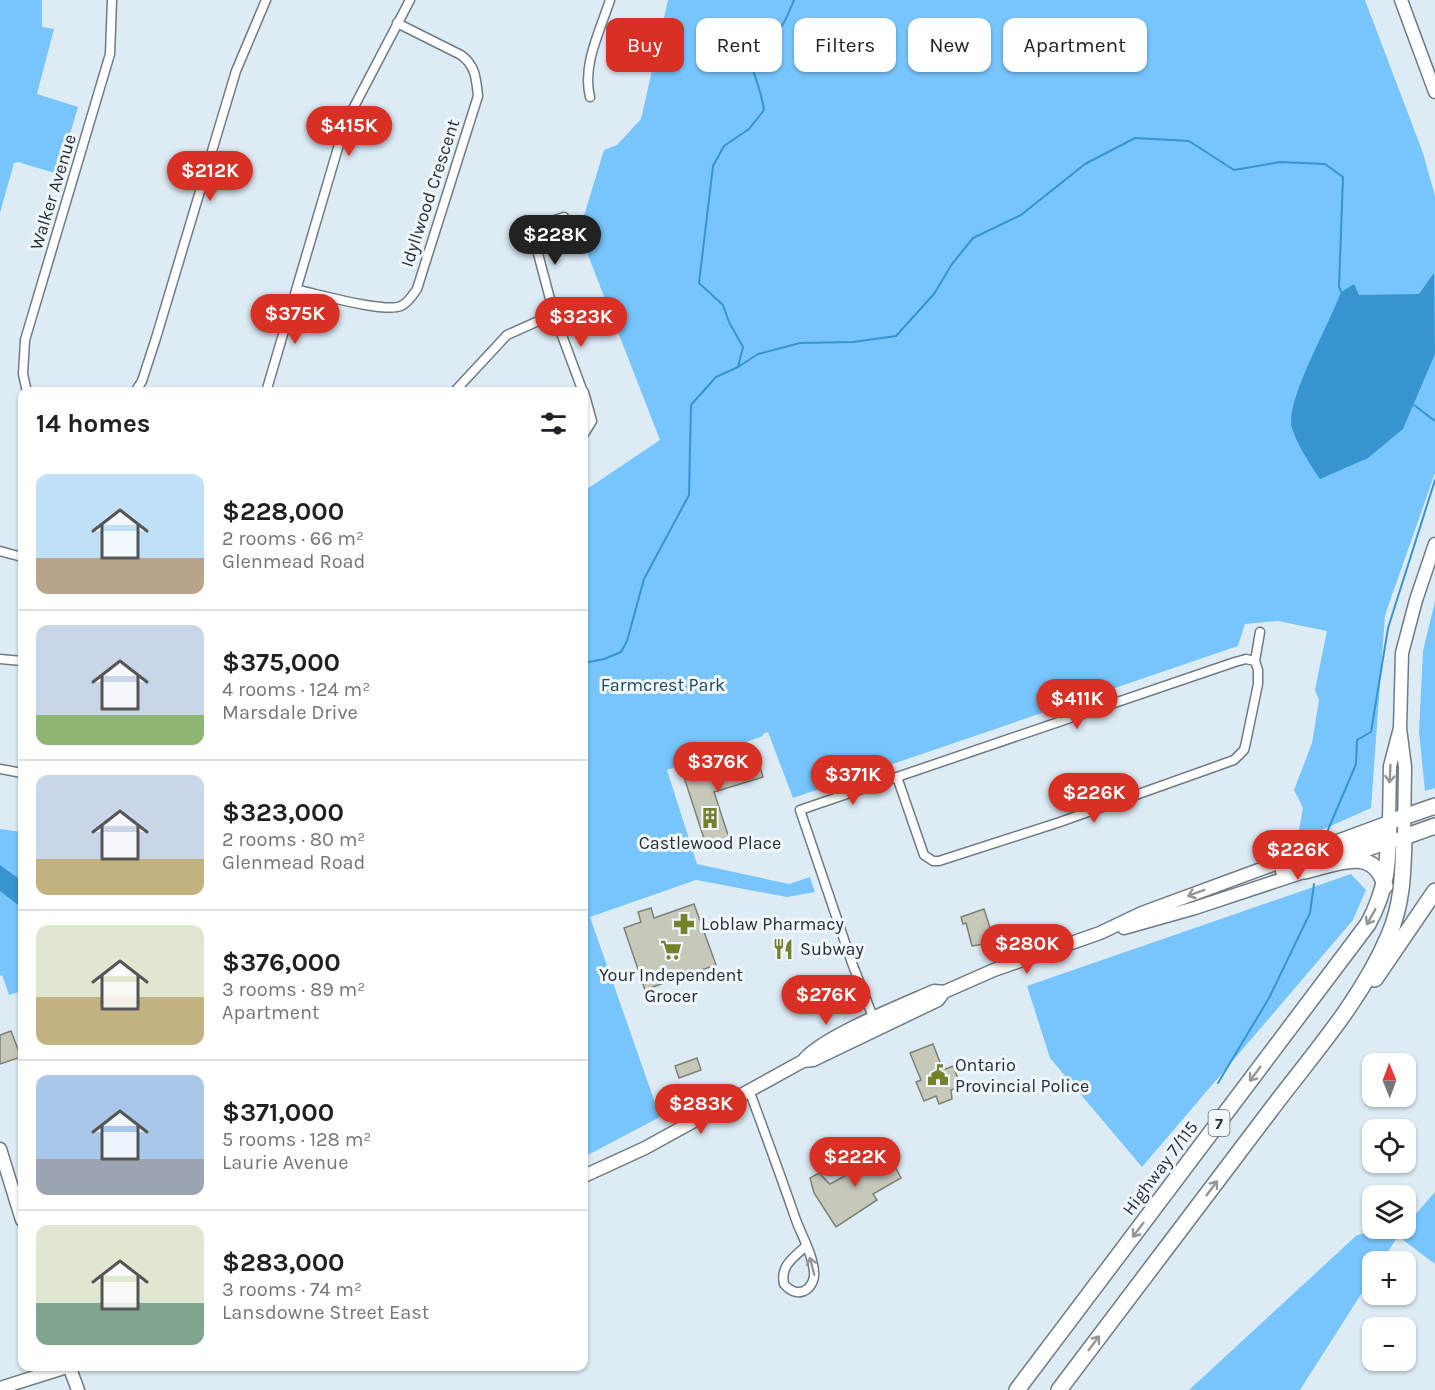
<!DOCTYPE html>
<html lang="en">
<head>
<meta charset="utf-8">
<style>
	body { margin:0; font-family:Karla,sans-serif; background:#f2f2f2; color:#202124; height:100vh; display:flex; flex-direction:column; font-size:22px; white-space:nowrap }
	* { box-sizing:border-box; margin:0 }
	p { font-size:20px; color:#757577 }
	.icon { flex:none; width:33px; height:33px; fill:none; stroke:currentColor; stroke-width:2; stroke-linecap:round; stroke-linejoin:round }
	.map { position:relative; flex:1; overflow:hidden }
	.panel { position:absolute; left:18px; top:387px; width:570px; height:984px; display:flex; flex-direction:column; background:#fff; border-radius:12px; box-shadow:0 2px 4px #0004 }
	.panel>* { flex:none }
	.top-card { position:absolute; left:606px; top:18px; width:570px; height:54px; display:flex; gap:12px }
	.needle { width:39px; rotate:359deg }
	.controls { position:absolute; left:1362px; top:1053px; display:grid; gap:12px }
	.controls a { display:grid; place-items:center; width:54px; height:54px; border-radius:12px; background:#fff; box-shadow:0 2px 4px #0004; font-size:30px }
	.price { position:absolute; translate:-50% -51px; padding:0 14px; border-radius:21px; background:#d93025; color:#fff; font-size:20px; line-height:39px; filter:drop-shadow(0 2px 3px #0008) }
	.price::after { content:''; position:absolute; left:50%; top:36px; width:18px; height:14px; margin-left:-9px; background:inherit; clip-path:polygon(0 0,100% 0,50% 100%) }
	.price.active { background:#222; color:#fff }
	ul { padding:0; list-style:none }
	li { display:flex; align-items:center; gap:18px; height:150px; padding:0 18px }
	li+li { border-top:2px solid #e0e0e0 }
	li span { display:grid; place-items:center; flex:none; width:168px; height:120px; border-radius:12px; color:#555 }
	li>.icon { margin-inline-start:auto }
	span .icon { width:72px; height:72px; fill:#fffc; stroke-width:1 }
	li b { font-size:26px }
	h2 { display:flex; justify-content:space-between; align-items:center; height:72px; padding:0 18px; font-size:26px }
	.pill { padding:0 21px; border-radius:12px; background:#fff; box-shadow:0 2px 4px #0004; font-size:21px; line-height:54px }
	.pill.active { background:#d93025; color:#fff }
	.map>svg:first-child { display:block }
	.green { fill:#77c5fc }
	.water { fill:#3794d0 }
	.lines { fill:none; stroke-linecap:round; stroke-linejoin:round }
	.stream { stroke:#3794d0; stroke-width:2 }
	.building { fill:#c6c9ba; stroke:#7f8174; stroke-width:1.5 }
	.street-casing { stroke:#6f7b84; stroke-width:11 }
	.secondary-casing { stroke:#6f7b84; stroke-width:15 }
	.highway-casing { stroke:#6f7b84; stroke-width:18 }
	.street { stroke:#fff; stroke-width:8 }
	.secondary { stroke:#fff; stroke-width:12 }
	.highway { stroke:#fff; stroke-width:15 }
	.oneway { stroke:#949698 }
	.labels { text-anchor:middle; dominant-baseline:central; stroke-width:6; stroke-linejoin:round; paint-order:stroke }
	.shield { fill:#eff7fd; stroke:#646a6f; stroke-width:1.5 }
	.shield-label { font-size:16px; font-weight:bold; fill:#292e32 }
	.street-label { font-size:18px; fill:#292e32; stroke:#eff7fd }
	.park-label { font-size:18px; fill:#224761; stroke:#eff7fd }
	.poi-label { font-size:18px; fill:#292e32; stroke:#eff7fd; text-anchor:start }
</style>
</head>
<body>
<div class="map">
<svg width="1435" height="1390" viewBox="0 0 1435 1390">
	<rect width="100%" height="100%" fill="#ddebf5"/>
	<path class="green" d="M0,0H42V27L54,29L37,94L78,107L58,174L18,162L14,163L0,213Z
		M668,0H1365L1423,153L1435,196V473L1385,615L1371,808L1297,841L1303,808L1294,790L1312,743L1319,700L1315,690L1327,631L1278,621L1245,624L1238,646L793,798L768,732L763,734V736L667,770L697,864L789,884L810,877L815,892L787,897L696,880L590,917L660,1117L584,1157V491L660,440L579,232L604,150L617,145L641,119Z
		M1435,601V788L1425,791L1419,732L1423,651Z
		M0,829L22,832V991L9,995L2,975L0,976Z
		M1351,874L1366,890L1353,920L1142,1167L1050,1058L1027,986Z
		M1435,1192V1264L1398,1236L1382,1261L1372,1262V1277L1300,1390H1189L1357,1235L1388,1229L1406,1228V1225Z"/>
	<path class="water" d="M1434,273L1435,354L1403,429L1368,458L1320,479C1312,468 1291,435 1291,422C1291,390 1329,325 1341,292L1354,284L1359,295L1419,294Z
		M0,865L22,881V908L0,891Z"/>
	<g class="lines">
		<path class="stream" d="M738,367L743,347L729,322L723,305L699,283L713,166L724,146L749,129L764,110C761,86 750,70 748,46C757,37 769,40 778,31C785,24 790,9 794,0
			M1414,405L1435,421
			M584,663L604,659L621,652L627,641L644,579L689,495L691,405L716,377L738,367L758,354L800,343L853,342L896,336L934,294L952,264L973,238L1021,215L1085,164L1135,138L1189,141L1234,170L1280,162L1325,164L1343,177L1339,286L1341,292
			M1328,830L1356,764L1357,740L1371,732L1388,628L1435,480
			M1218,1083L1269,998L1310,913L1314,884"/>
	</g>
	<path class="building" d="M755,751L763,777L714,792L731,844L708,851L683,774Z
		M694,904L716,965L701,970L703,975L690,979L688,974L645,990L624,928L641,922L638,912L651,908L654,918Z
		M984,909L994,940L985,944L972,946L966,923L963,924L961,917Z
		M11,1031L21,1057L0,1064V1035Z
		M933,1044L943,1070L953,1066L961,1086L951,1090L952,1099L939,1104L936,1096L924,1101L916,1082L921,1080L910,1053Z
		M697,1058L701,1070L679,1078L675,1066Z
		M895,1148L899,1156L892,1161L901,1178L873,1194L877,1200L836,1227L814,1193L810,1178L819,1173L830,1184Z"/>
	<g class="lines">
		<defs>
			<path id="street" d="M590,97C582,65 600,31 610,0
				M564,217L555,220L542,230L536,246L554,314L583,392
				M298,290C318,294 384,313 401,306C408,303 413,295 417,289L478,96C476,79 476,66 461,55L397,23
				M27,392L23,374L25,340L110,54L112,0
				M135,392L142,381L156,338L236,71L266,0
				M266,392L345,124L410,0
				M454,392L507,335L554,314
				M584,392L592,421L584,434
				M0,551L22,557
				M0,659L22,661
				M0,769L22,773
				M897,777L924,855L933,861H939L1060,822L1234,760L1244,750L1246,742L1258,684V670L1255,661L1260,632
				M875,1022L852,963L800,810L1235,662L1246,659L1255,661
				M749,1090C765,1133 781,1177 796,1220C802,1236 813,1255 814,1272C815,1279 811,1288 804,1291C796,1294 789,1290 784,1284C780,1266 793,1258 806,1246"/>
			<path id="secondary" d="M1401,0L1435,92
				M1341,859L1404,837L1405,767L1400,728L1402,653L1416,600L1435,544
				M1282,871L1383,832
				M1124,928L1195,908L1313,869
				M803,1061C819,1038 905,1004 934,991L944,992L994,970L1100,933L1142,913L1389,822L1390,766L1400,728
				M0,1149L22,1220
				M584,1176L645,1148L803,1061L813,1060L938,1000L944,992
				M69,1366L78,1390
				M0,1388L70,1366"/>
			<path id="highway" d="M1305,871C1335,864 1374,844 1385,886
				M1375,979L1435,891
				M1017,1390L1368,924C1388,887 1388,862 1389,822L1435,806
				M1059,1390C1129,1297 1200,1204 1270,1111C1312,1055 1362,1000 1389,935C1403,902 1403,871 1404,837L1435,826"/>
		</defs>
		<use href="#street" class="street-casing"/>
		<use href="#secondary" class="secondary-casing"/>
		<use href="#highway" class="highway-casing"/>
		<use href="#street" class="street"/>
		<use href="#secondary" class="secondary"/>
		<use href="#highway" class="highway"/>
	</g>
	<defs><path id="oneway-shaft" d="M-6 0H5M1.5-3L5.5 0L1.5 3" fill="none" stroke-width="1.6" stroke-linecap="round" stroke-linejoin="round" transform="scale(1.5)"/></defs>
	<g class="oneway">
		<use href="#oneway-shaft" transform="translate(1390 774) rotate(93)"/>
		<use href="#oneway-shaft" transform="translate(1196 893) rotate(160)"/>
		<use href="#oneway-shaft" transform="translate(1371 917) rotate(119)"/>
		<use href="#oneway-shaft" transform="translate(1255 1074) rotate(127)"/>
		<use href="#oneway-shaft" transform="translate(1212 1188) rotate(-53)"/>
		<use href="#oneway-shaft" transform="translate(1138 1230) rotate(127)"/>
		<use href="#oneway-shaft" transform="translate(812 1266) rotate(-105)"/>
		<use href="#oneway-shaft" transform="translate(1094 1343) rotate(-53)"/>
	</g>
	<defs>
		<symbol id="building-bare" viewBox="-9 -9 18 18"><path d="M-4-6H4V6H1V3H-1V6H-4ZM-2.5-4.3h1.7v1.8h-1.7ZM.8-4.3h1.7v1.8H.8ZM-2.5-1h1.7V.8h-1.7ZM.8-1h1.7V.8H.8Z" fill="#77802c" stroke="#eff7fd" stroke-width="2.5" paint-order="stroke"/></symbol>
		<symbol id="pharmacy-bare" viewBox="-9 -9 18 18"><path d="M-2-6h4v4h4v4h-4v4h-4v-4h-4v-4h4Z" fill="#77802c" stroke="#eff7fd" stroke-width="2.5" paint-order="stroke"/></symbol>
		<symbol id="restaurant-bare" viewBox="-9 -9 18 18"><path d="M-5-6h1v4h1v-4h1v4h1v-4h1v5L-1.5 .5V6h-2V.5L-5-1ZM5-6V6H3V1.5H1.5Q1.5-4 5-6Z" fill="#77802c" stroke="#eff7fd" stroke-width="2.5" paint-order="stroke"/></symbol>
		<symbol id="supermarket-bare" viewBox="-9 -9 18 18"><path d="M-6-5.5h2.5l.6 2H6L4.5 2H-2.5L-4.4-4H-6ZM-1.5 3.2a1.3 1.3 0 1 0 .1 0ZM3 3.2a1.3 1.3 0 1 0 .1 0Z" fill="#77802c" stroke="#eff7fd" stroke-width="2.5" paint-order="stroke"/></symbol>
		<symbol id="civic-bare" viewBox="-9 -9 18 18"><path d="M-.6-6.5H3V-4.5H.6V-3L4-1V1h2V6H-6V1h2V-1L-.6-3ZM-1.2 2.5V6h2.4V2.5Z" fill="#77802c" stroke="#eff7fd" stroke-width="2.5" paint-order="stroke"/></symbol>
	</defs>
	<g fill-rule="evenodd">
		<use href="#building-bare" x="695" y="803" width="30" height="30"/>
		<use href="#pharmacy-bare" x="669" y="909" width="30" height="30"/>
		<use href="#restaurant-bare" x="768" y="934" width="30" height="30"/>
		<use href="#supermarket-bare" x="656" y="935" width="30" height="30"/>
		<use href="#civic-bare" x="923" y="1060" width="30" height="30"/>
	</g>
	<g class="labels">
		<rect class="shield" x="1208.5" y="1110" width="21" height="26" rx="4.5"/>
		<g class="shield-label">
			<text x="1219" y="1123">7</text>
		</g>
		<g class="street-label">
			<text transform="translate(53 192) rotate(-73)">Walker Avenue</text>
			<text transform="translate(430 193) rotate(-72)">Idyllwood Crescent</text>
			<text transform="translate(1160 1168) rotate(-53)">Highway 7/115</text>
		</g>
		<g class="park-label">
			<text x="663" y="685">Farmcrest Park</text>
		</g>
		<g class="poi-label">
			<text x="710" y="843" text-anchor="middle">Castlewood Place</text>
			<text x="701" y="924">Loblaw Pharmacy</text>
			<text x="800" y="949">Subway</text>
			<text x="671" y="975" text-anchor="middle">Your Independent<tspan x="671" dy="21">Grocer</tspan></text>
			<text x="955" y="1065">Ontario<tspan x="955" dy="21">Provincial Police</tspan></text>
		</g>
	</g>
</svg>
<div class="controls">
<a><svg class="needle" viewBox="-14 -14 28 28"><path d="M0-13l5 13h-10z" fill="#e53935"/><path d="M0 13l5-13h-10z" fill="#757577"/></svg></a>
<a><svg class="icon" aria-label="locate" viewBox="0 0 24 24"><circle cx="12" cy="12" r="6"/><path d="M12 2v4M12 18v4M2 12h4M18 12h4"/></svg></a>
<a><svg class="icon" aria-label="layers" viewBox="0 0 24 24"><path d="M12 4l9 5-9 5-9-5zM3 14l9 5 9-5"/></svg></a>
<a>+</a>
<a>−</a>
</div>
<b class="price" style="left:349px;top:157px">$415K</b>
<b class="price" style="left:210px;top:202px">$212K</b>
<b class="price active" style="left:555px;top:266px">$228K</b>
<b class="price" style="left:295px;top:345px">$375K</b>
<b class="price" style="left:581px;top:348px">$323K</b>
<b class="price" style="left:1077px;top:730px">$411K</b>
<b class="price" style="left:718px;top:793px">$376K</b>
<b class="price" style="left:853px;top:806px">$371K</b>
<b class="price" style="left:1094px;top:824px">$226K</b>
<b class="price" style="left:1298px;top:881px">$226K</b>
<b class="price" style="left:1027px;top:975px">$280K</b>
<b class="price" style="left:826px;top:1026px">$276K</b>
<b class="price" style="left:701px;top:1135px">$283K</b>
<b class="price" style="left:855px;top:1188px">$222K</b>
<div class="top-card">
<a class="pill active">Buy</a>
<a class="pill">Rent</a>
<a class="pill">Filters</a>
<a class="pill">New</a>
<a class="pill">Apartment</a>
</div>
<section class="panel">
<h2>14 homes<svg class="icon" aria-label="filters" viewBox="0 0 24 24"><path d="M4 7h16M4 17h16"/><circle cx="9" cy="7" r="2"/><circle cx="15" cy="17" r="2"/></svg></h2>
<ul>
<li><span style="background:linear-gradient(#bfe0f5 70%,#b9a48a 0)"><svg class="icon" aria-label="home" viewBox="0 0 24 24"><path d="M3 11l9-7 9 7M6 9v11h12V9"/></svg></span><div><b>$228,000</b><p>2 rooms · 66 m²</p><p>Glenmead Road</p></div></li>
<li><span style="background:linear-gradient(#c9d6e8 75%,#8fb573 0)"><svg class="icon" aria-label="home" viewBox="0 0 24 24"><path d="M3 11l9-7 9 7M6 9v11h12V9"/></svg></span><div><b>$375,000</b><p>4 rooms · 124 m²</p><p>Marsdale Drive</p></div></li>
<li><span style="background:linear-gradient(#c9d6e8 70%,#c2b280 0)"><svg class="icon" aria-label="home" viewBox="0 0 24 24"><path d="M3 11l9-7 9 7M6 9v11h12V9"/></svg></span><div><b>$323,000</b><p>2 rooms · 80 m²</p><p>Glenmead Road</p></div></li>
<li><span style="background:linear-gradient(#dfe7d0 60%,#c2b280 0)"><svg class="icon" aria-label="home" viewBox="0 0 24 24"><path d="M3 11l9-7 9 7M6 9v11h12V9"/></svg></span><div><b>$376,000</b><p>3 rooms · 89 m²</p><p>Apartment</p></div></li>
<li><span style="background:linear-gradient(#a9c7e8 70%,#9aa5b1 0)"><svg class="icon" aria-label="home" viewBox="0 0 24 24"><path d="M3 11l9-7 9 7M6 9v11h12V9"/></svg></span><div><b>$371,000</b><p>5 rooms · 128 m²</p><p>Laurie Avenue</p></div></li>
<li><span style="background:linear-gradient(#dfe7d0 65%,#7fa58c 0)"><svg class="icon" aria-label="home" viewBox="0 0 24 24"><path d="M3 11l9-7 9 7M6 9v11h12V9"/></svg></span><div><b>$283,000</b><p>3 rooms · 74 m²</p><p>Lansdowne Street East</p></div></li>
</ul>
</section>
</div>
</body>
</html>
